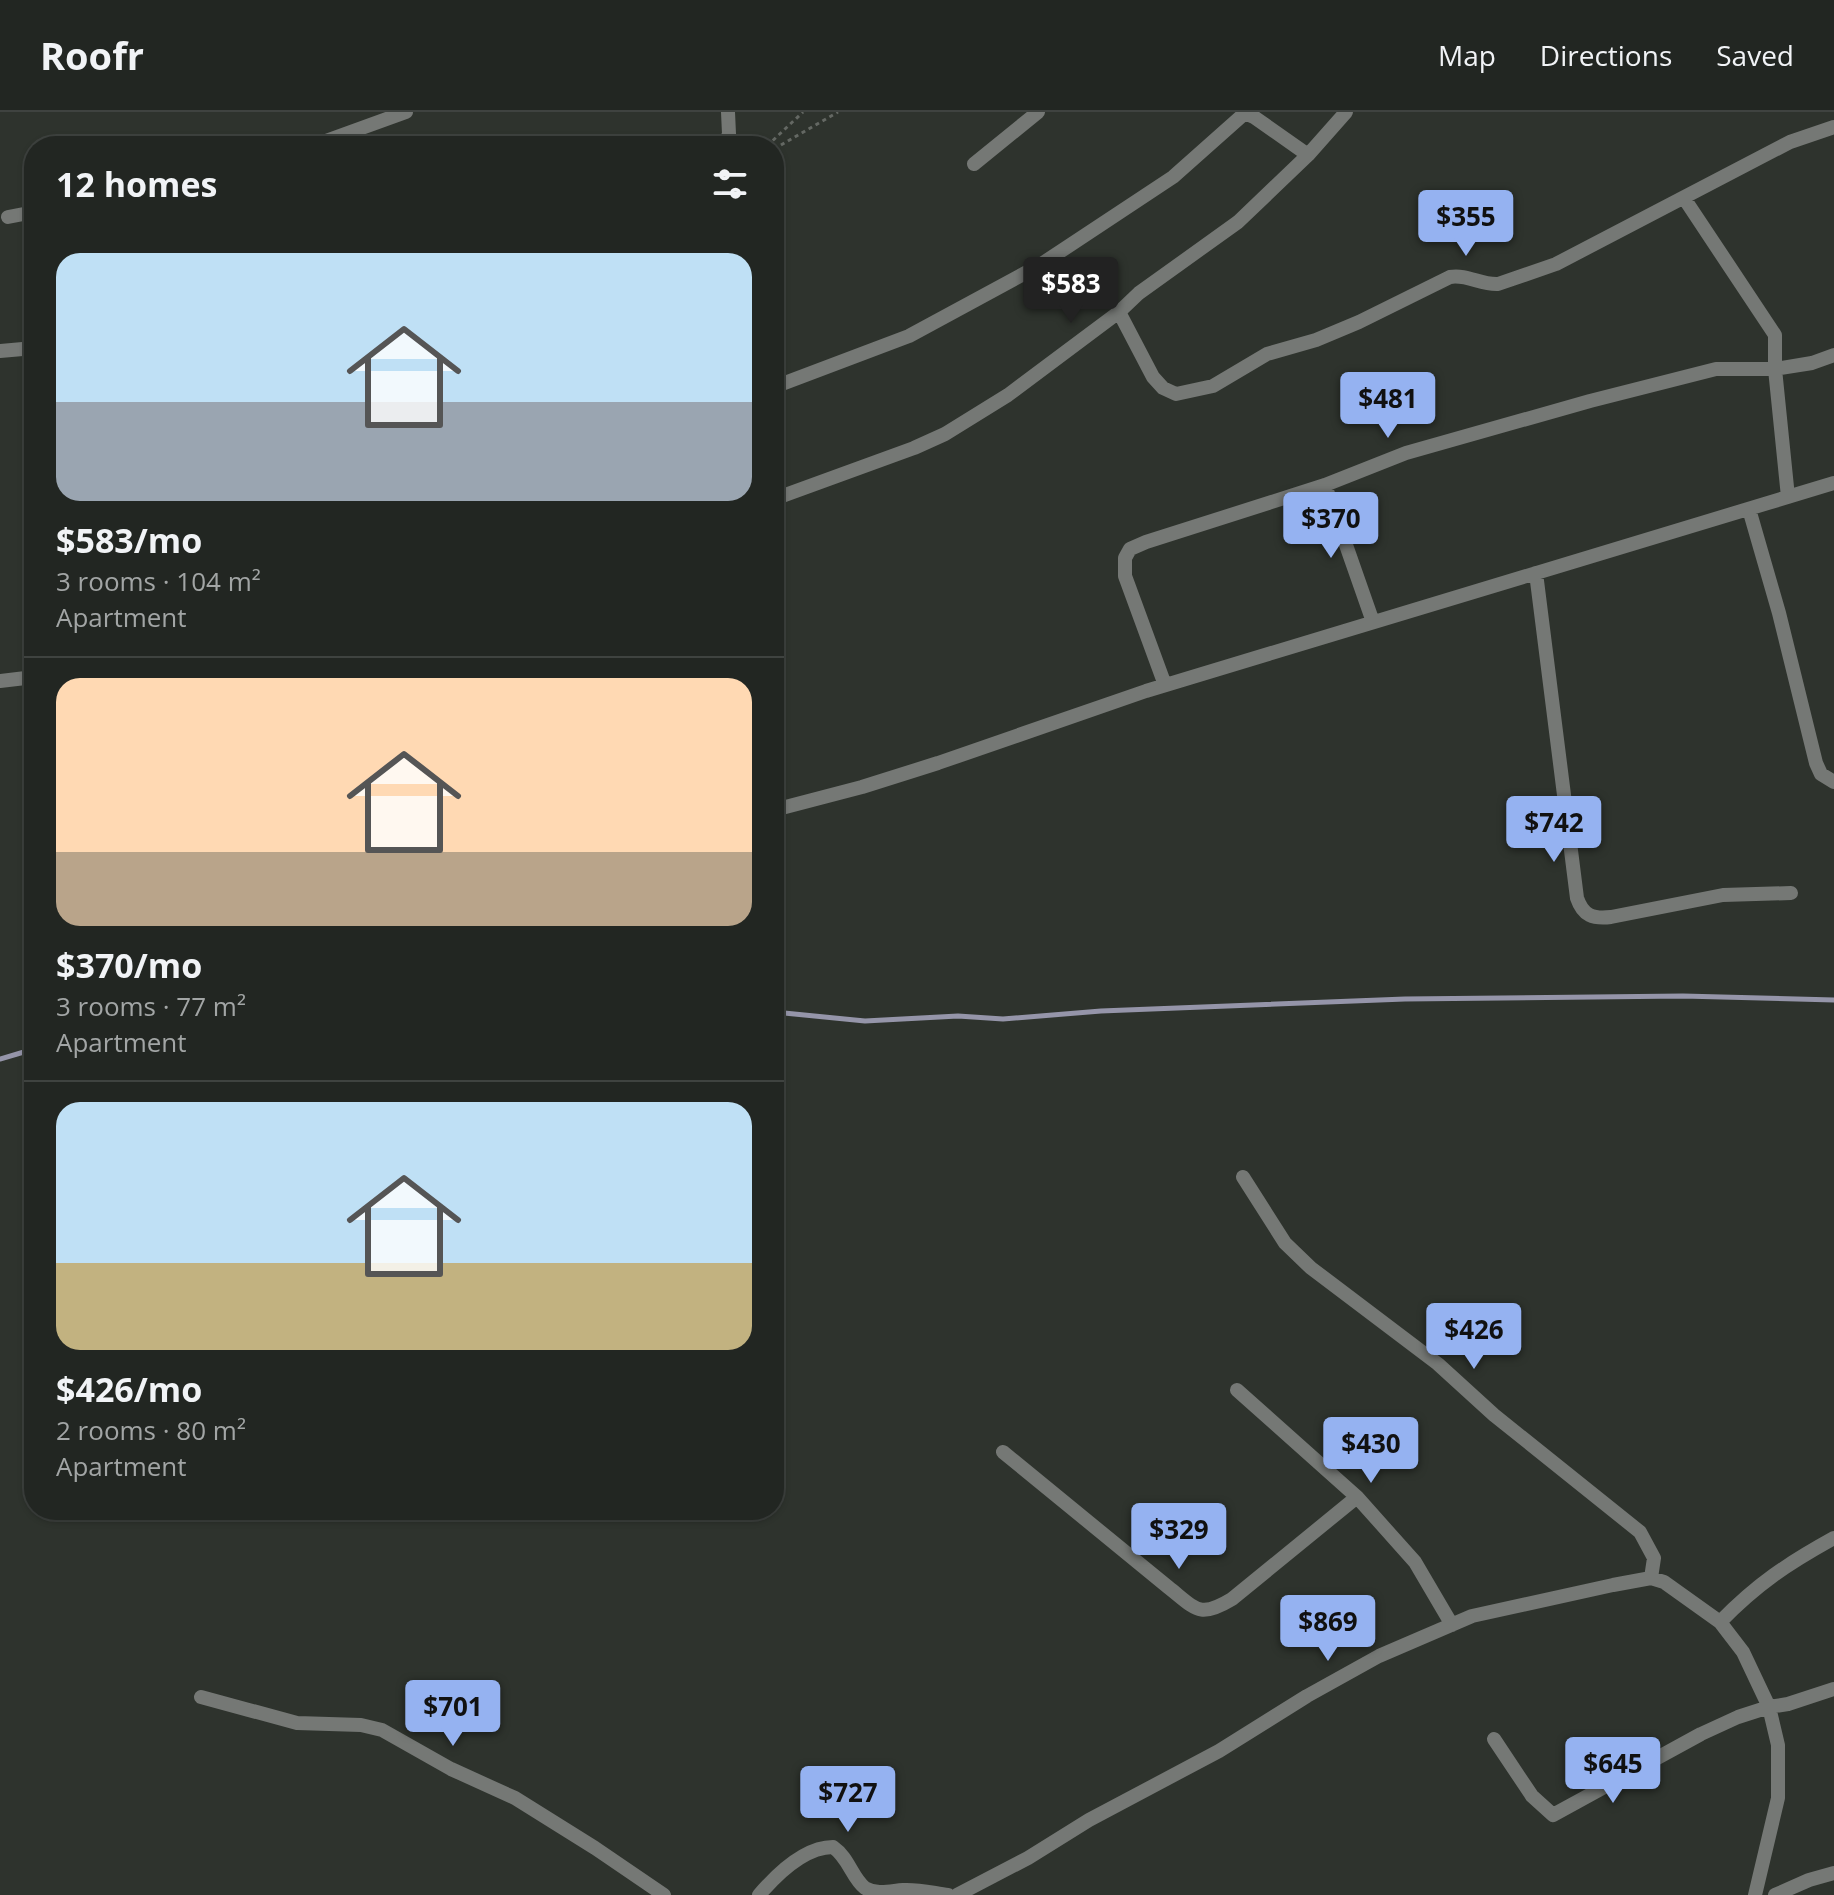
<!DOCTYPE html>
<html lang="en">
<head>
<meta charset="utf-8">
<style>
	body { margin:0; font-family:"Open Sans",sans-serif; background:#2a2e2a; color:#f1f3f6; height:100vh; display:flex; flex-direction:column; font-size:30px; white-space:nowrap }
	* { box-sizing:border-box; margin:0 }
	p { font-size:26px; color:#a2a5a5 }
	.icon { flex:none; width:44px; height:44px; fill:none; stroke:currentColor; stroke-width:2; stroke-linecap:round; stroke-linejoin:round }
	.map { position:relative; flex:1; overflow:hidden }
	.drawer { position:absolute; left:24px; top:24px; width:760px; height:1384px; display:flex; flex-direction:column; background:#222622; border-radius:32px; box-shadow:0 2px 6px #0004,0 0 0 2px #3f4340 }
	.drawer>* { flex:none }
	.price { position:absolute; translate:-50% -68px; padding:0 18px; border-radius:8px; background:#95b2f1; color:#111; font-size:26px; line-height:52px; filter:drop-shadow(0 2px 4px #0008) }
	.price::after { content:''; position:absolute; left:50%; top:48px; width:24px; height:18px; margin-left:-12px; background:inherit; clip-path:polygon(0 0,100% 0,50% 100%) }
	.price.active { background:#222; color:#fff }
	ul { padding:0; list-style:none }
	li { display:grid; align-content:center; gap:16px; height:424px; padding:0 32px }
	li+li { border-top:2px solid #3f4340 }
	li span { display:grid; place-items:center; height:248px; border-radius:24px; color:#555 }
	li>.icon { margin-inline-start:auto }
	span .icon { width:144px; height:144px; fill:#fffc; stroke-width:1 }
	li b { font-size:34px }
	h2 { display:flex; justify-content:space-between; align-items:center; height:96px; padding:0 32px; font-size:34px }
	header { display:flex; align-items:center; gap:48px; box-sizing:border-box; height:112px; padding:0 40px; background:#222622; border-bottom:2px solid #3f4340 }
	header strong { font-size:38px }
	nav { display:flex; gap:44px; margin-inline-start:auto; font-size:28px }
	.map>svg:first-child { display:block }
	.lines { fill:none; stroke-linecap:round; stroke-linejoin:round }
	.stream { stroke:#9595a9; stroke-width:5 }
	.path { stroke:#646863; stroke-width:3; stroke-dasharray:4 4; stroke-linecap:butt }
	.street { stroke:#757875; stroke-width:14 }
</style>
</head>
<body>
<header>
<strong>Roofr</strong>
<nav><a>Map</a><a>Directions</a><a>Saved</a></nav>
</header>
<div class="map">
<svg width="1834" height="1783" viewBox="0 0 1834 1783">
	<rect width="100%" height="100%" fill="#2e332d"/>
	<g class="lines">
		<path class="stream" d="M774,900L865,909L958,904L1003,907L1101,899L1405,887L1683,884L1834,888
			M0,947L34,937"/>
		<path class="path" d="M767,34L803,0
			M774,37L838,0"/>
		<path class="street" d="M312,34L406,0
			M724,34L729,22L728,0
			M974,52L1038,0
			M1684,86L1775,223V257L1788,385
			M8,105L34,100
			M1119,200L1153,265L1163,276L1176,282L1213,274L1267,242L1316,228L1359,210L1450,165C1467,162 1481,173 1498,172L1556,152L1790,30L1834,15
			M0,239L34,236
			M774,275L909,224L1040,153L1173,65L1245,1L1254,5L1308,43
			M1325,373L1373,510
			M774,387L914,336L945,322L1008,283L1119,200L1139,181L1238,110L1308,43L1346,0
			M1749,397L1779,501L1816,651L1821,662L1834,670
			M1536,461L1577,786C1583,804 1593,807 1611,805L1723,783L1791,781
			M0,569L34,565
			M1165,573L1125,464V446L1130,437L1146,430L1325,373L1406,341L1590,289L1716,257H1775L1812,251L1834,243
			M774,698L862,675L938,651L1146,579L1834,371
			M1243,1065L1285,1131L1311,1156L1438,1252L1494,1303L1640,1420L1654,1446L1651,1466
			M1237,1278L1357,1385L1415,1450L1452,1513
			M1003,1340L1168,1475C1196,1497 1199,1507 1232,1487L1357,1385
			M1720,1510C1757,1472 1787,1452 1834,1426
			M201,1585L297,1611L361,1613L382,1618L451,1657L515,1686L595,1736L664,1783
			M759,1783C777,1762 804,1735 833,1735C849,1746 852,1766 865,1776C877,1783 890,1779 903,1778C918,1777 933,1781 948,1783
			M957,1783L1028,1746L1089,1708L1219,1639L1307,1584L1379,1544L1472,1504L1613,1473L1651,1466L1664,1470L1720,1510L1743,1540L1769,1595L1738,1605L1701,1622L1553,1703L1532,1684L1494,1627
			M1755,1783L1778,1686V1633L1769,1595L1788,1592L1834,1577
			M1775,1783L1809,1768L1834,1761"/>
	</g>
</svg>
<b class="price" style="left:1466px;top:146px">$355</b>
<b class="price active" style="left:1071px;top:213px">$583</b>
<b class="price" style="left:1388px;top:328px">$481</b>
<b class="price" style="left:1331px;top:448px">$370</b>
<b class="price" style="left:1554px;top:752px">$742</b>
<b class="price" style="left:1474px;top:1259px">$426</b>
<b class="price" style="left:1371px;top:1373px">$430</b>
<b class="price" style="left:1179px;top:1459px">$329</b>
<b class="price" style="left:1328px;top:1551px">$869</b>
<b class="price" style="left:453px;top:1636px">$701</b>
<b class="price" style="left:1613px;top:1693px">$645</b>
<b class="price" style="left:848px;top:1722px">$727</b>
<section class="drawer">
<h2>12 homes<svg class="icon" aria-label="filters" viewBox="0 0 24 24"><path d="M4 7h16M4 17h16"/><circle cx="9" cy="7" r="2"/><circle cx="15" cy="17" r="2"/></svg></h2>
<ul>
<li><span style="background:linear-gradient(#bfe0f5 60%,#9aa5b1 0)"><svg class="icon" aria-label="home" viewBox="0 0 24 24"><path d="M3 11l9-7 9 7M6 9v11h12V9"/></svg></span><div><b>$583/mo</b><p>3 rooms · 104 m²</p><p>Apartment</p></div></li>
<li><span style="background:linear-gradient(#ffd9b3 70%,#b9a48a 0)"><svg class="icon" aria-label="home" viewBox="0 0 24 24"><path d="M3 11l9-7 9 7M6 9v11h12V9"/></svg></span><div><b>$370/mo</b><p>3 rooms · 77 m²</p><p>Apartment</p></div></li>
<li><span style="background:linear-gradient(#bfe0f5 65%,#c2b280 0)"><svg class="icon" aria-label="home" viewBox="0 0 24 24"><path d="M3 11l9-7 9 7M6 9v11h12V9"/></svg></span><div><b>$426/mo</b><p>2 rooms · 80 m²</p><p>Apartment</p></div></li>
</ul>
</section>
</div>
</body>
</html>
